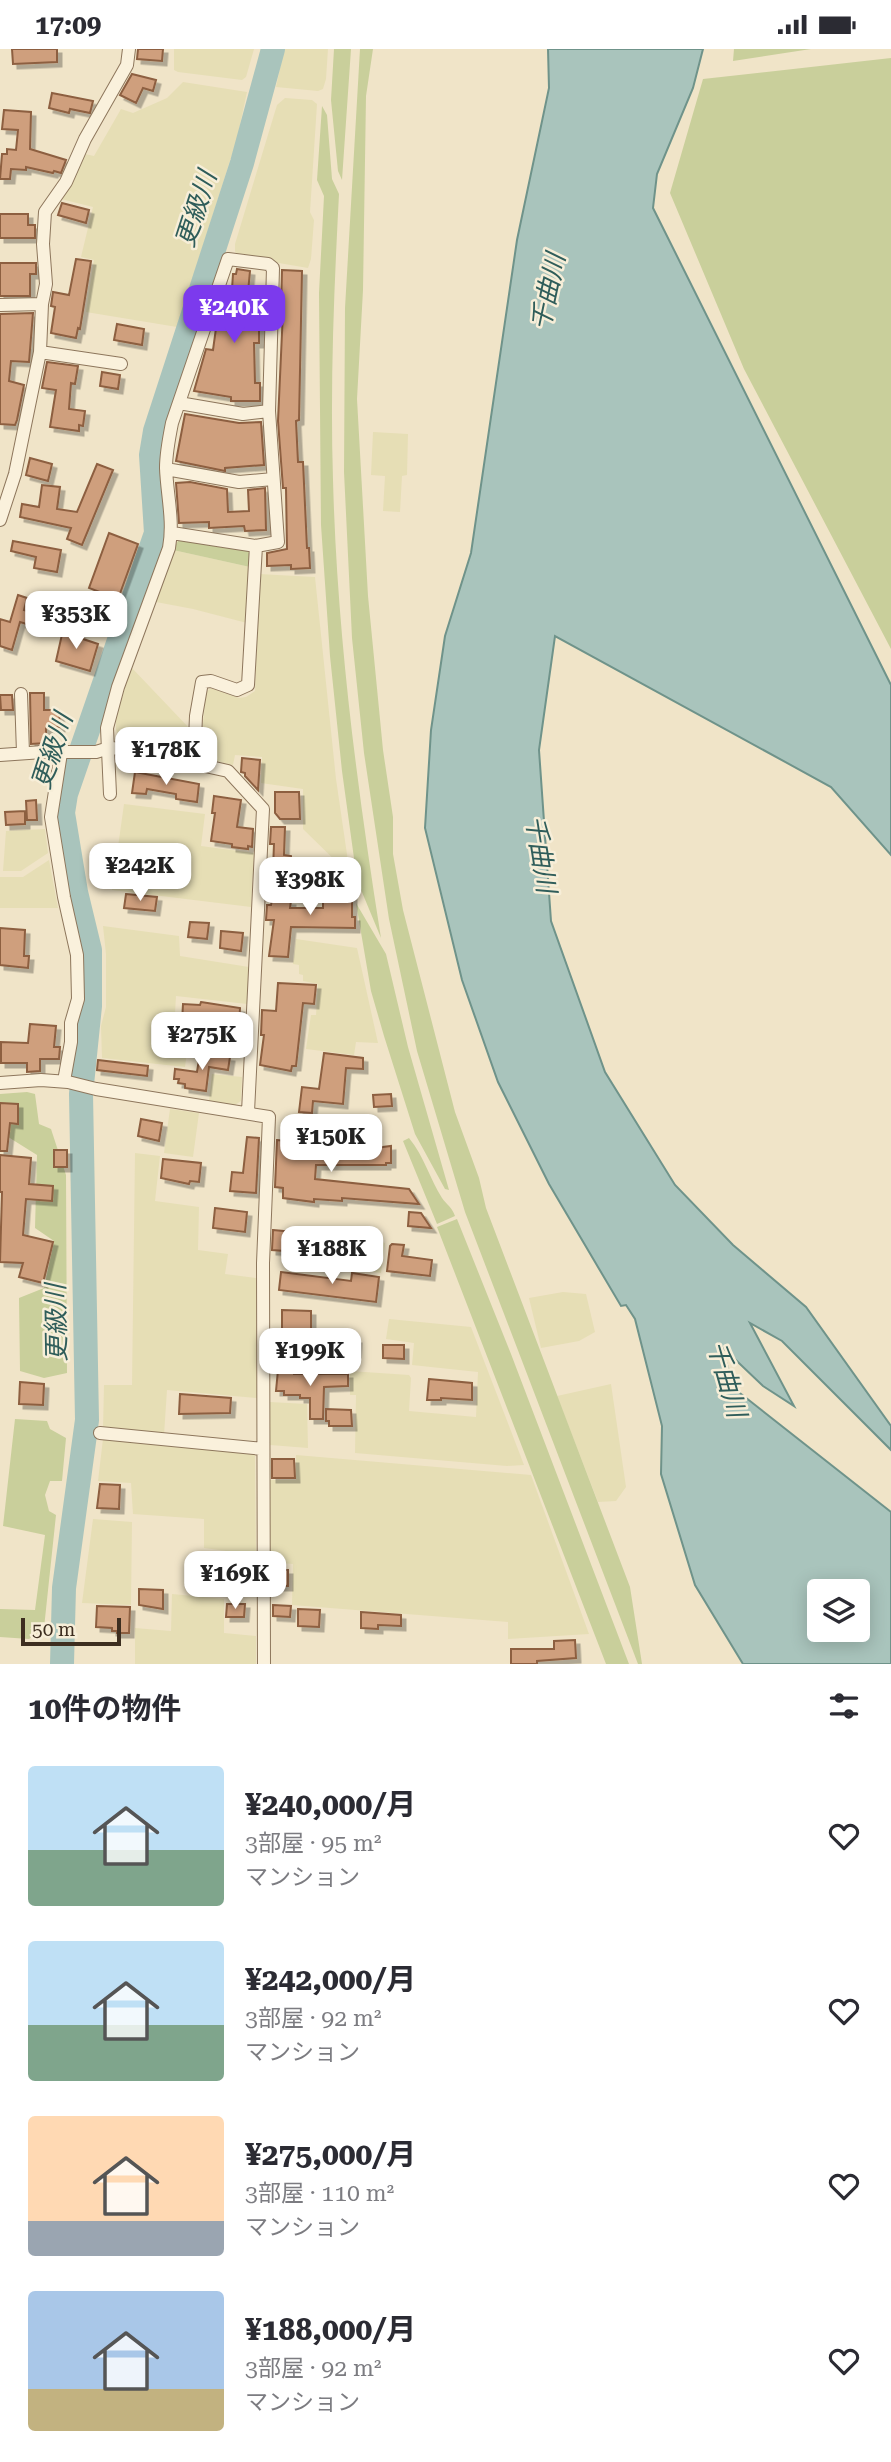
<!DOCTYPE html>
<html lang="ja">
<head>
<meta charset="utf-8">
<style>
	body { margin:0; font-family:"Roboto Serif","Noto Sans JP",serif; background:#f7f7f7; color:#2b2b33; height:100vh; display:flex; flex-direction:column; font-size:26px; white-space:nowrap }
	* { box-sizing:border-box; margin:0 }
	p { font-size:23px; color:#7c7c81 }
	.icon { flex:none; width:38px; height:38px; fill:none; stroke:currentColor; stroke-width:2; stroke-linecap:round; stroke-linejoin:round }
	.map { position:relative; height:1615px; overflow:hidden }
	.side { display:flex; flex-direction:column; background:#fff; flex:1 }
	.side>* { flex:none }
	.controls { position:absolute; left:807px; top:1530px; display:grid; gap:14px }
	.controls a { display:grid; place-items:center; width:63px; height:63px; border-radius:7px; background:#fff; box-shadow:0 4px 18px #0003; font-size:35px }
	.scale { position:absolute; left:21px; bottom:18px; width:100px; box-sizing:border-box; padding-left:7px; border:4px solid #3d2e20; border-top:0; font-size:19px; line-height:24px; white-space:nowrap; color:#3d2e20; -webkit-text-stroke:5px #f7eed8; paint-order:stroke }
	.price { position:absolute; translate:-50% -60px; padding:0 16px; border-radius:14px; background:#fff; color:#222; font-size:23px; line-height:46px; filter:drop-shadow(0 2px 4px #0008) }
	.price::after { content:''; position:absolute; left:50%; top:42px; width:21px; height:16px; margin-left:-10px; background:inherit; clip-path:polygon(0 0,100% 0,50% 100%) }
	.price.selected { background:#7c3aed; color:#fff }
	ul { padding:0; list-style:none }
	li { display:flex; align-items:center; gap:21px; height:175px; padding:0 28px }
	li span { display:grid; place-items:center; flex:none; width:196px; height:140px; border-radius:7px; color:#555 }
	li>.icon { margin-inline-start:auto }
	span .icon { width:84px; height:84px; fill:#fffc; stroke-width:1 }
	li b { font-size:30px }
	h2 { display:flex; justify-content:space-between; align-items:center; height:84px; padding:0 28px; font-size:30px }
	.status { display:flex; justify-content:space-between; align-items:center; height:49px; padding:0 35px; background:#fff; direction:ltr }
	.status svg { height:19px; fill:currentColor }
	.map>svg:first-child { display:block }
	.farmland { fill:#e6deb5 }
	.green { fill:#c9cf9b }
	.water { fill:#a9c4bc; stroke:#6f938a; stroke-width:2; fill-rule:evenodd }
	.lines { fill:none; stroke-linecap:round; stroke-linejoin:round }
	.river { stroke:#a9c4bc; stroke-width:24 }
	.building { fill:#cf9f7d; stroke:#8d5f41; stroke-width:2; filter:url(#shadow) }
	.street-casing { stroke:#8d765c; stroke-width:14 }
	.street { stroke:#faf1dc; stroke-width:12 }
	.labels { text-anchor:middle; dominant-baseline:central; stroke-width:5; stroke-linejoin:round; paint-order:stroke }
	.water-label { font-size:26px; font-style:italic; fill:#2f5d5a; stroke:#f7eed8 }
</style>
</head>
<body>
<div class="status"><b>17:09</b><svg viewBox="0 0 49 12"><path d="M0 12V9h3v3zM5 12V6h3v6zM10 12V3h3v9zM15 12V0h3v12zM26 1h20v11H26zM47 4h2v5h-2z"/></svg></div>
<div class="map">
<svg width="891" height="1615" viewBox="0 0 891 1615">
	<defs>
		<filter id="shadow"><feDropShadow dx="4.5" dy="4.5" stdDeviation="0" flood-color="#0004"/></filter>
	</defs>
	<rect width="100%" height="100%" fill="#f0e4c8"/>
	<path class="farmland" d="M174,0H254L246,28L242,31L178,23L174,21Z
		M284,0H328L326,30L323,40L318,42L276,38Z
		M183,33L247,43L237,90L177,278L86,263L94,211L81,208L93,158L61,150L85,105L94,107L121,60L133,64L167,49Z
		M285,49L312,51L317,55L310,163L314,171L311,210L308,219L237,207L235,202V195L277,56Z
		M373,383L408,385L407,426L402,427L400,463L383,462L385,427L371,426Z
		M173,501L250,518L247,574L193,560L156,553Z
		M259,525L315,528L336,730L350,826L303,780V740L261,734L262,708L235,706L233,716L204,709L200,705L206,643L211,639L239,649L246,648L255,642Z
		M131,618L191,681L190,703L185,706L122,693L116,681V668Z
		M124,755L205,765L201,797L254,804L251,858L112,841Z
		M45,780L48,804L21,822H3L6,782Z
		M49,811L58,859H0V828H23Z
		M103,877L179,887L180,907L249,918L247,955L176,947L174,982L216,987L214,998L188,996L185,1018L102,1009L101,977L106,958V905Z
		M296,890L357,899L378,994L356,993L354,1006L306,1000L311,966H316L318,935L303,932V926L299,925V916L293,915Z
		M212,1025L242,1028L241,1052L235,1056L209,1052Z
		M170,1060L199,1064L193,1108L164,1104Z
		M135,1104L160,1107L155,1152L199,1158L198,1201L228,1205L225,1225L256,1229L257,1349L167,1341L164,1386L103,1380L104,1336H132Z
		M348,1180L375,1183L377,1186V1192L385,1194L381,1224L327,1216L331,1183L343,1184Z
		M563,1243L586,1245L595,1283L579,1292L541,1299L529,1249Z
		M389,1270L471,1278L524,1416L507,1417L355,1404L356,1346H350V1322L409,1326L411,1329L409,1362L476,1368L478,1323L412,1316L414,1294L386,1290Z
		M611,1335L626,1438L616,1452L598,1453L557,1347Z
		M270,1353L307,1355L308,1399L270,1396Z
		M103,1390L255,1404L256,1506L204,1499V1470L133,1465L131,1434L98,1432Z
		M296,1406L531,1426L589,1585L508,1590V1573L292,1556L293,1515L270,1513V1431H296Z
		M93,1470L132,1473L131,1556L82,1554Z
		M172,1545L224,1550V1584L256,1587V1615H135V1579L171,1582Z"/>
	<path class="green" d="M334,0H351L342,131L338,122L331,51Z
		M360,0H373L366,47L363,241L357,350L368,547L383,701L393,768V805L403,861L455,1063L479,1129L486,1159L630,1538L642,1615H638L465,1163L417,1002L389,870L364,704L352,589L344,423L345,259Z
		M734,0H811L733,12Z
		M891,9V600L744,320L670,144L703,30Z
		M322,57L327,66L332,130L339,145C334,241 330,336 333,431C337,585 357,738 381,889L357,831L342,722L330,607L321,476L319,244L324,147L317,131Z
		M179,490L249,501L251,503L250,518L173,501Z
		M356,854L386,905L408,998L449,1141L445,1140L415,1085L384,987L371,942Z
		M27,1043L35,1045L39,1075L51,1080L66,1126L67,1324L44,1329L20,1322L19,1249L44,1239L54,1192L35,1179L37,1106L5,1086L0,1087V1045Z
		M409,1089C424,1107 430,1130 442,1149C447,1156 452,1158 455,1167L437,1175L403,1092Z
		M457,1170L511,1305L629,1615H606L437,1178Z
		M15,1370L47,1372L50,1380L66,1389L62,1432H50L45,1446L49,1462L56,1466L44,1579L29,1590L0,1588V1560L35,1561L45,1486L3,1477Z"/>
	<path class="water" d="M548,0H703L693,39L657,125L653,159L891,636V806L831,738L555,587L539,701L551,872L605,1023L675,1136L733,1196L806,1258L891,1377V1401L782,1292L750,1274L794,1357L763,1337L720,1296L736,1341L891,1463V1615H743L695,1536L661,1425L662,1377L635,1270L626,1256L621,1257L549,1135L498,1033L462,931L425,779L431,681L445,587L471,504L517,191L549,39ZM819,1542H858V1580H819Z"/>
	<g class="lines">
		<path class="river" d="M62,1615L64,1539L87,1371L81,1045L90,957V901L76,843L63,764L66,745L156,484L151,406L155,382L242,114L273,0"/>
	</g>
	<path class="building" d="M12,0H57V13L13,15Z
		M138,0H163L162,12L137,10Z
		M132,25L156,31L153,42L143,39L136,54L120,46Z
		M52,44L93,52L90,64L70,60L69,64L49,59Z
		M4,61L31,63L30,100L66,111L61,124L54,122L53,124L26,118V121L11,120L10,130H0L2,105H7V100L16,101L18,81L2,80Z
		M62,154L89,161L86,174L58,166Z
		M0,165H28V176H35V189H0Z
		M76,210L91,212L80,280L78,279L76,289L51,284L55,258L51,257L53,243L69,246Z
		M0,214H36V225H30V247H0Z
		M237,220L250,222L248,243L264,244L263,261H259V294H254L255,334H260V352H231V348L194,342L206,300L213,301L217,272L220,273L223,251L227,239L232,240L233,225H236Z
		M282,221L302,222L299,371L296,372L298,413H303L307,499H309L310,519L291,520V516L267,517V504L287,500L286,439H283L278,372L283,262H281Z
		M33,264L29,313L11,312L9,332L24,336L17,371L15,376L0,375V265Z
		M117,275L144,280L142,296L114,291Z
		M47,313L78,317L75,335L71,334L69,360L85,362L83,377L79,376V382L50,378L56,341L42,339Z
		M102,323L120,326L118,340L100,337Z
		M185,365L239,374L261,373L264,416L225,419V422L176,412Z
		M30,409L52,415L48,432L26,426Z
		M97,415L113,421L82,496L67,490L71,479L20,468L22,455L39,458L42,436L60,438L57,460L77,463Z
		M190,433L227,440L228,463L249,462L248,441L265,439L266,481L245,482L244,477L209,479V473L179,474L176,434Z
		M109,484L138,495L118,550L89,539Z
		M13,492L61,501L57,523L34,519L36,508L11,502Z
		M18,546L27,549L24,561L53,570L50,582L20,573L12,601L0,597V570L10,573Z
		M63,581L81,586L80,589L98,595L90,622L56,612Z
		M30,644H44V661H59L60,678L46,679V694L31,695Z
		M0,646H12L13,661H1Z
		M242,709L260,711L258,741L245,727V724L241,723Z
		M135,723L199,735L197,753L176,750V745L147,740L146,745L132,744Z
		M275,743H299L300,770H280L275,764Z
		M214,747L241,751L237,778L253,780L252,798L248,797V800L232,798V795L211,792L215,764H212Z
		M36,751L37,771H27L26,752Z
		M25,762V775L6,776L5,763Z
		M271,778H285L284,806L291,807V809H317L319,829L295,828V822L273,820L274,795H270Z
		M323,837H349V840H352V868H355V879L291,878L288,908L269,907L274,871H266L267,856H271L272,851L291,852L290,859H323Z
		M126,845L157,848L155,862L124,859Z
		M190,873L209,874L207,890L188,888Z
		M0,879L25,881L24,907H29L28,919L0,916Z
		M221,882L243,884L241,902L220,899Z
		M278,934L316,936L314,955L303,954L296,1017H292L291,1022L260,1016L264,986H261L262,961L276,962Z
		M201,953L240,959L239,977L182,973L183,955L200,956Z
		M30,975L56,977L54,998H60L59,1010H40V1022L27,1023V1014H1V993L28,994Z
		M200,1004L230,1008L228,1021L209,1018L206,1042L185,1039V1035L178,1034L179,1030H174L175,1020L197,1023Z
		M324,1004L363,1009V1020L346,1019L343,1055L313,1052L312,1064L299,1063L302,1038L319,1040Z
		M98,1011L148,1017L147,1027L97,1021Z
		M391,1045L392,1057L374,1058L373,1046Z
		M0,1054L18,1055V1075L10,1074L7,1102H0Z
		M141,1070L162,1074L159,1092L138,1087Z
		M247,1088L259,1089L256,1144L230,1142L232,1123L243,1124Z
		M277,1091L331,1097V1100H367L391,1097V1114H386V1116H316L315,1130L409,1140L419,1155L342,1149V1152L314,1150V1153L283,1149V1139L275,1138Z
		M54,1101H67V1118H54Z
		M0,1106L31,1109L29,1135L53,1137L52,1152L26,1150L23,1186L53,1193L43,1234L19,1228L23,1214L0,1213L2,1143H0Z
		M163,1110L201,1114L199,1133L190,1132L189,1135L161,1129Z
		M215,1159L247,1163L245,1183L213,1179Z
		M409,1163L421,1164L431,1179L408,1177Z
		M273,1181L326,1186L324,1205L272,1201Z
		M392,1195L404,1196L402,1207L432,1211L430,1227L387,1222L390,1197Z
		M281,1223L351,1232L352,1224L379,1228L376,1253L279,1241Z
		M282,1261L311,1262V1302L272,1300V1285L282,1284Z
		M333,1288L357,1290L356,1304L332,1303Z
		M383,1296H404V1310L383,1309Z
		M278,1321H294V1325H348V1337L324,1338L323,1370H310V1349H300V1346H284V1342H276Z
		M429,1330L472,1334V1351L441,1349V1351H427Z
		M20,1333L44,1335L43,1356L19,1355Z
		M180,1345L231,1349L230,1364L179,1365Z
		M326,1360L351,1361L352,1377H329V1372H326Z
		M272,1410H294L295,1429H272Z
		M100,1435L120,1436L119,1460L97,1459Z
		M208,1509L231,1510V1527L208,1526Z
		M273,1521H288V1537H273Z
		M139,1540L163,1541V1560L139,1556Z
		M227,1555H245L244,1568H226Z
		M273,1556L291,1557L290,1568L273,1567Z
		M97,1557L130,1558L129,1584H117V1582H112V1579L96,1578Z
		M298,1560L320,1561L319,1578L298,1577Z
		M361,1563L401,1566V1577L378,1576V1580L361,1579Z
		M575,1591L576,1609L537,1612V1615H511V1600H554V1592Z"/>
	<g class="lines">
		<defs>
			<path id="street" d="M0,256L42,255
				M40,303L121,315
				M179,354L243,365L269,362
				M166,420L239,433L273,430
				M0,471L15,425L40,303L42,255L46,235L43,195L45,163L66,133L85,90L127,16L129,0
				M21,645L23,704
				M61,704L51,768L64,848L77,906L78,950L71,974V993L64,1032
				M0,706L43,703H96L109,699L128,700L228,722L263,760L248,1063
				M194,714L196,667L202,633L211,632L237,641L248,636L256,497
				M110,745L107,679L118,638L169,499C174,472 167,446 166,419C166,404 169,389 172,374L228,210L268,215L273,219L269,362L278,493L256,497L172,484
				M0,1034L41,1031L68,1033L96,1040L269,1068L263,1214L264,1615
				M100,1384L263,1400"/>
		</defs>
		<use href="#street" class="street-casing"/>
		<use href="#street" class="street"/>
	</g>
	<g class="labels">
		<g class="water-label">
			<text transform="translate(196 160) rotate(-72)">更級川</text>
			<text transform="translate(548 243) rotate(-78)">千曲川</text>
			<text transform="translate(52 702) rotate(-72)">更級川</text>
			<text transform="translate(541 805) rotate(81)">千曲川</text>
			<text transform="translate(56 1274) rotate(-91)">更級川</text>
			<text transform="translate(727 1330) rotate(74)">千曲川</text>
		</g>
	</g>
</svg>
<div class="controls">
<a><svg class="icon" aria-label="layers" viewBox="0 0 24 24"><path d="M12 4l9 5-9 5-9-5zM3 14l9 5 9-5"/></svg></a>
</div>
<div class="scale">50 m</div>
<b class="price selected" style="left:234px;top:296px">¥240K</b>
<b class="price" style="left:76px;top:602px">¥353K</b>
<b class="price" style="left:166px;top:738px">¥178K</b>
<b class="price" style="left:140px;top:854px">¥242K</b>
<b class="price" style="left:310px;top:868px">¥398K</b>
<b class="price" style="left:202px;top:1023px">¥275K</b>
<b class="price" style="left:331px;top:1125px">¥150K</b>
<b class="price" style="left:332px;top:1237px">¥188K</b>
<b class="price" style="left:310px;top:1339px">¥199K</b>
<b class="price" style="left:235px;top:1562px">¥169K</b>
</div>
<section class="side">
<h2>10件の物件<svg class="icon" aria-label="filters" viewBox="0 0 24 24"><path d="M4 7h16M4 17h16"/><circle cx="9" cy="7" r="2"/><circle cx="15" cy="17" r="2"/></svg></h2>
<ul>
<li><span style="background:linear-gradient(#bfe0f5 60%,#7fa58c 0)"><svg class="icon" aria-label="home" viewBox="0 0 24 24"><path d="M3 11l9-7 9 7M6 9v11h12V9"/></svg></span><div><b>¥240,000/月</b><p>3部屋 · 95 m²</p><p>マンション</p></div><svg class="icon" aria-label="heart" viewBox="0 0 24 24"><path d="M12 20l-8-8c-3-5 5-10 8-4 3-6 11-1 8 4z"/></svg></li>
<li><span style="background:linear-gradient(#bfe0f5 60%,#7fa58c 0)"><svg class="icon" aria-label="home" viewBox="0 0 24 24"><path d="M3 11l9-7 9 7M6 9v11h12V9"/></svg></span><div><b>¥242,000/月</b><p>3部屋 · 92 m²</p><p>マンション</p></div><svg class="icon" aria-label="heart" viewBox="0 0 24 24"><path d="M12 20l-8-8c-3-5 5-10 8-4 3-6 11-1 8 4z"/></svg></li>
<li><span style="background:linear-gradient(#ffd9b3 75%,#9aa5b1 0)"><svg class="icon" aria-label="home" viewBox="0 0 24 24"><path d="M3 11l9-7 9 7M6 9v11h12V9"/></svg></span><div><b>¥275,000/月</b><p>3部屋 · 110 m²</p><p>マンション</p></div><svg class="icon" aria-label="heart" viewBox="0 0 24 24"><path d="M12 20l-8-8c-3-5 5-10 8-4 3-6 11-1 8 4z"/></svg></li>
<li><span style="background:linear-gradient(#a9c7e8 70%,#c2b280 0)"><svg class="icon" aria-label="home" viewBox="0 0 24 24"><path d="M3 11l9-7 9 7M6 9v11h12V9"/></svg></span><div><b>¥188,000/月</b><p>3部屋 · 92 m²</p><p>マンション</p></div><svg class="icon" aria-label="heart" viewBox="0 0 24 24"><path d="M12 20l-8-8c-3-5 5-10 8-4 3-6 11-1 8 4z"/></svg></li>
</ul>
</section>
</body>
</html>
